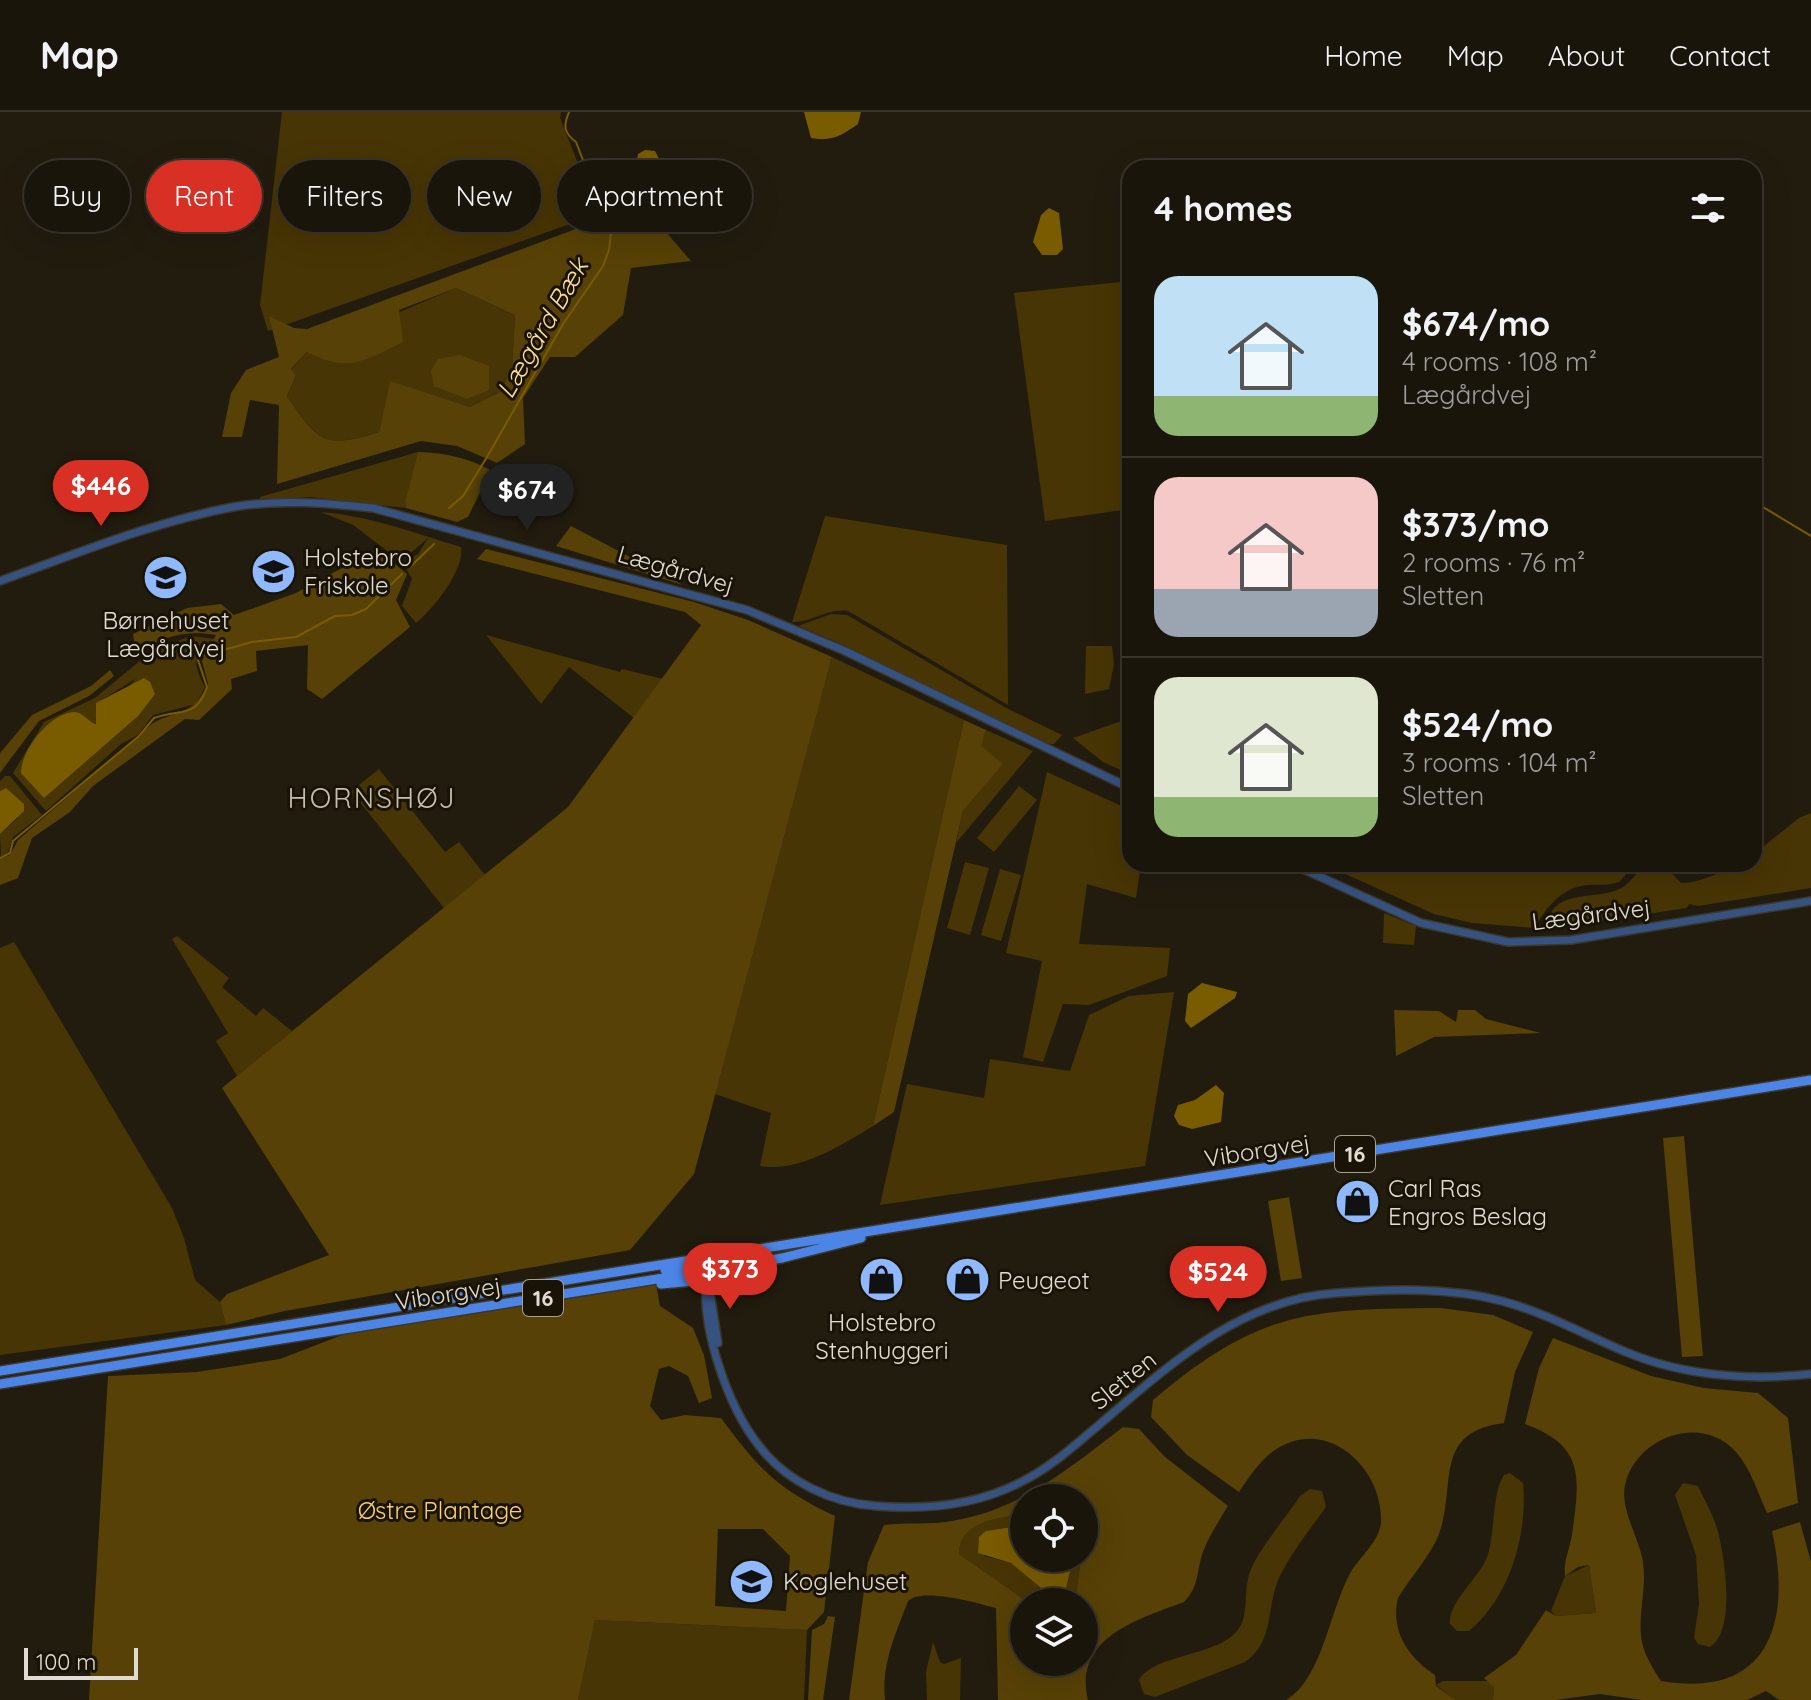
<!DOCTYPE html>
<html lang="en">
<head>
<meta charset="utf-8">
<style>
	body { margin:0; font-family:Quicksand,sans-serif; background:#231e14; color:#f1f3f6; height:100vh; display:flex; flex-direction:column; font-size:30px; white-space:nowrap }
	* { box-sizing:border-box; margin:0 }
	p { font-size:26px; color:#9f9f9d }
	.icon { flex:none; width:44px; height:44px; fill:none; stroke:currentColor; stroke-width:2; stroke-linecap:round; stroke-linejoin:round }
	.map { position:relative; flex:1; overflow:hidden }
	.sheet { position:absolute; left:1122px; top:48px; width:640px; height:712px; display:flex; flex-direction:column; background:#1a150b; border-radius:24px; box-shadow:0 8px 32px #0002,0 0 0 2px #38342c }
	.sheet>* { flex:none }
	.guide { position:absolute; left:24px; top:48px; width:760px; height:72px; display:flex; gap:16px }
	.fabs { position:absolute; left:1010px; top:1372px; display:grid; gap:16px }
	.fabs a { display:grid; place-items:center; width:88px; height:88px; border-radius:50%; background:#1a150b; box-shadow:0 8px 32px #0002,0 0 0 2px #38342c; font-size:40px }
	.scale { position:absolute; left:24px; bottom:20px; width:114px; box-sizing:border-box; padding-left:8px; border:4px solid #e0dcd3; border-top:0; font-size:22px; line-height:28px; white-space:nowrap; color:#e0dcd3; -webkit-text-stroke:6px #191306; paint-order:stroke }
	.price { position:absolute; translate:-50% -68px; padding:0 18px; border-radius:28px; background:#d93025; color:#fff; font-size:26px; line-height:52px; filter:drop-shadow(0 2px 4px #0008) }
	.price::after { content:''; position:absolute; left:50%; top:48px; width:24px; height:18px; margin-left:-12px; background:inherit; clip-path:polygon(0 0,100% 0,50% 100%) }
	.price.on { background:#222; color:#fff }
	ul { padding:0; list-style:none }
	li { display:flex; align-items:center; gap:24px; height:200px; padding:0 32px }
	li+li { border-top:2px solid #38342c }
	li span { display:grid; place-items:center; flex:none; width:224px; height:160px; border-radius:24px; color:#555 }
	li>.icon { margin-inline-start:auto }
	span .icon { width:96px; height:96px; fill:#fffc; stroke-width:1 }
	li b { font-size:34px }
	h2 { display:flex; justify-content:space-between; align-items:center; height:96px; padding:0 32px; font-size:34px }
	.chip { padding:0 28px; border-radius:36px; background:#1a150b; box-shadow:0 8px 32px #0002,0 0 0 2px #38342c; font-size:28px; line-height:72px }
	.chip.on { background:#d93025; color:#fff }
	header { display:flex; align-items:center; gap:48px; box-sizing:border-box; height:112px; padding:0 40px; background:#1a150b; border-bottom:2px solid #38342c }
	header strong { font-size:38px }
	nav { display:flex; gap:44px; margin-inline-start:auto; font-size:28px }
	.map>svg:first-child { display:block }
	.green { fill:#483505; fill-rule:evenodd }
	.forest { fill:#574106; fill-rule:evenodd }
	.water { fill:#7a5c00 }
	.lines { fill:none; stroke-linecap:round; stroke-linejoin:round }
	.stream { stroke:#7a5c00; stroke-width:2 }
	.tertiary-casing { stroke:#3d372a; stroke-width:10 }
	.primary-casing { stroke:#3d372a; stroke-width:12 }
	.tertiary { stroke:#365280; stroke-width:7 }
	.primary { stroke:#4c85e6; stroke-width:9 }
	.labels { text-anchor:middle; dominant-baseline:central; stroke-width:6; stroke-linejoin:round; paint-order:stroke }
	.shield { fill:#191306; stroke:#a4a096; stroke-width:2 }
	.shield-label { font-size:22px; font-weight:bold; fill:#e0dcd3 }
	.poi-label { font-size:24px; fill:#e0dcd3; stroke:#191306; text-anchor:start }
	.street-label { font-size:24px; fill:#e0dcd3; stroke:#191306 }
	.park-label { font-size:24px; fill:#facf6e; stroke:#191306 }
	.water-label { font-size:26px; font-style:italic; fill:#fcdc97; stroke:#191306 }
	.quarter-label { font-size:28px; letter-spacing:2px; fill:#c6bead; stroke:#191306 }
</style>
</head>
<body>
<header>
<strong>Map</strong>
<nav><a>Home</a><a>Map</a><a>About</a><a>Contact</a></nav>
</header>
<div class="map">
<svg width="1811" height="1588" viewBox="0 0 1811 1588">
	<rect width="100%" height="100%" fill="#221c0f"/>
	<path class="green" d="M282,0H561L560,6L598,102L268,219L260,193Z
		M1130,169V397L1045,409L1014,181Z
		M456,176L515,203L512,256L500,280L470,295L390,270L379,320C323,337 320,331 287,284L296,265L291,258L308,239Z
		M418,340L405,389L406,396L310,385L260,389V385Z
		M321,400C371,404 414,421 461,435C465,458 433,497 416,511L402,494L412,467L403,451L418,442L428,426L406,445L394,444L353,413Z
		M825,404L1007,433L1008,593L848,499C827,496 812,511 792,510Z
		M831,502L847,503L1008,597L1062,623L1054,632H1046L837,530L798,514Z
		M486,523L620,560L622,557L663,567L634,606L569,555L541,592Z
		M191,524L215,527C201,550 187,540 205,575L196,592L153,603L138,623L121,632L46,699L13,661L44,610L95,586L153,538ZM135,567L43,686L90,611H98L97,591Z
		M1086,534H1112L1114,552L1109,577L1085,582Z
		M832,545L964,608L873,1014C842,1033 798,1061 760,1054L771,1001L715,982Z
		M1130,606V662L1103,650L1073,626Z
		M986,618L1033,639L956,731L963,699L1002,653L980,634Z
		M379,657L445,740L459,730L485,763L444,796L360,690L349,681Z
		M1047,660L1130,698V752H1141L1136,786L1087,772L1079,832L1170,836L1167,864L1089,893L1063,892L1043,950L1023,945L1042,849L1006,841Z
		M5,664H10L42,703L13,725L8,740L1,745L0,722L17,707L6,676L0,679V669Z
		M1019,674L1037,688L994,740L977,726Z
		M1811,701V776L1698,794L1689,792L1687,796L1545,817C1553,772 1597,791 1623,775C1631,770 1638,759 1645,752H1663L1681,771C1708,771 1728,752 1754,752V742L1799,706Z
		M965,750L989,756L970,823L947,816Z
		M1323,752H1635L1619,770C1606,775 1594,771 1581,774C1560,778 1544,798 1535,816L1472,811L1434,802Z
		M1000,757L1021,763L1001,829L981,823Z
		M1384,801L1416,814L1414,833L1383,831Z
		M177,824L229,866L222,875L256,904L263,896L292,919L237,964L216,929L228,921L172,827Z
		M14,830L172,1096L184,1126L195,1168L220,1190L226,1213L0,1243V836Z
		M1174,880L1145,1054L880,1093L907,972L984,986L990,947L1070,959L1089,903L1129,884Z
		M1510,1361L1523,1371C1528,1422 1510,1485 1469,1519H1457L1450,1512C1448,1491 1477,1467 1486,1448C1496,1423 1491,1382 1504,1363Z
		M1683,1371L1698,1374C1705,1389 1714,1404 1718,1420C1725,1446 1736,1519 1710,1535L1698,1532L1694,1526L1699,1492L1696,1443L1675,1383Z
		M1310,1377L1322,1379L1326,1395C1310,1417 1292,1440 1280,1464C1265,1495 1276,1528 1245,1550L1155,1585L1144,1582L1139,1568C1153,1543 1215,1544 1236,1520C1249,1507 1244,1483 1248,1467C1252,1444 1287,1405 1300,1384Z
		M1024,1402V1413L986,1419L984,1444L1011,1451L1063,1480L1073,1446H1081L1075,1490H1028L959,1442C959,1408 999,1407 1024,1402Z
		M1589,1453L1596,1501L1556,1504L1551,1499L1565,1464Z
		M595,1508L807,1518L804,1588H578Z
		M933,1530L940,1550L944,1552L961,1546L960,1588H927L926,1560Z
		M1443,1569H1490L1494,1575L1493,1588H1456L1436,1573Z"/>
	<path class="forest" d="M603,83L639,89L691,149L631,156L623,203L575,245H550L523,286L525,332L497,351L457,334L421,329L277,372L279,293L250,288L242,325H222L231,281L246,258L279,245L269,204L294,216L307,217L600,108ZM456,176L515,203L512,256L500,280L470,295L390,269L379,320C324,337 319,331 287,284L296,264L291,257L307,240C348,261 364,249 403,230L399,198Z
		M460,243L489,254V278L467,287L434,274L431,259L438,247Z
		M418,340C447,341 469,346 494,360L486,368L468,405L457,410L406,396L405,389Z
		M571,414L683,473L556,434Z
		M377,437L407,462L396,488L410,515L322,587L307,577L308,533L256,539L257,559L231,567L232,577L199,608L185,607L93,674L70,700L32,726L18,766L0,773V747L10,743L18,728L153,611C179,597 193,604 208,572L202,549L216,523C186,518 161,524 136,543L133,522L187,496L221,492L234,503L296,481Z
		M486,437L694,490L748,508L832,545L694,1062L630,1138L285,1199L226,1213L220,1190L227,1182L329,1143L222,976L568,695L701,513L685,500L477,447Z
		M110,558L114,564L89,584L39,609L0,661V641L32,603L91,574Z
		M964,608L986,618L981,634L1003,652L963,699L894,1000L873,1014Z
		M1394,898L1439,899L1456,910L1458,898H1475L1486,907L1541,921L1434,925L1396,944Z
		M1684,1024L1703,1244L1682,1245L1663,1026Z
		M1289,1085L1302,1166L1281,1169L1268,1089Z
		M656,1172L660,1194L693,1216L704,1243L712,1286L699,1291L688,1264L669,1254L659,1257L650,1294L661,1308L685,1303L721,1306C760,1358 775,1375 835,1404L824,1500L807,1518L595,1508L578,1588H89L108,1264L197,1260L280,1247L350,1220ZM718,1417H763L790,1444L786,1499L715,1494Z
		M1441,1196L1493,1203L1533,1220L1515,1260L1504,1311C1432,1320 1457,1373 1439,1422C1430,1445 1411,1464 1398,1486C1390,1519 1408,1545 1435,1563L1436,1574L1456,1588H1286C1323,1567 1330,1495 1352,1458C1361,1444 1379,1429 1381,1411C1384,1357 1327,1303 1275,1338C1260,1348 1249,1365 1239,1380L1187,1343L1151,1305L1153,1288C1258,1199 1307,1197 1441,1196Z
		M1553,1226L1651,1264L1704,1276L1758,1281L1788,1306L1798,1391L1767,1401C1758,1381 1751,1357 1736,1340C1701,1301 1636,1325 1625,1373C1620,1398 1639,1425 1643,1450C1647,1477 1637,1505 1642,1530C1645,1544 1653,1557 1661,1569C1774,1588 1791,1504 1772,1419L1800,1410L1811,1450V1588H1779L1766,1579L1747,1588H1642L1600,1582L1555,1588H1493L1494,1575L1484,1566L1516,1543L1546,1498L1556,1504L1596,1501L1589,1453L1578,1455L1565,1464C1563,1450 1570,1437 1572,1422C1580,1365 1585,1334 1525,1312L1539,1256Z
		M1123,1315L1139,1317L1165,1345L1228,1394C1220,1407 1211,1421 1205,1435C1196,1454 1201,1473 1184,1490C1139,1507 1073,1525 1088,1588H998L996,1496C978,1491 922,1475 908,1489C896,1521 881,1553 885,1588H849L868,1450L884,1413C906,1410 929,1413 952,1409C1021,1398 1069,1356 1123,1315ZM1024,1386H1084V1446H1081L1075,1490H1084V1550H1024V1490H1028L959,1442C959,1409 999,1406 1024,1402Z
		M828,1504L835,1505L823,1588H808L812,1518L824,1512Z"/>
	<path class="water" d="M804,0H861L858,12C842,23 832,30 811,26Z
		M645,38L655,39L670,68L697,79V88C672,105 632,69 638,42Z
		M1049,96L1059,101L1063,137L1057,143H1042L1033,130L1041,103Z
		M144,566L150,570L155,582L138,604L44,686L21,661C21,638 50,601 74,600C83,600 88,610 96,612V591Z
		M6,676L24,692V699L0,722V679Z
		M1202,871L1237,880L1235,886L1191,916L1185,909L1188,882Z
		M1216,973L1224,981L1221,1010L1192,1017L1179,1013L1174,1004L1178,993L1195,988Z
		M1024,1413V1446H1073L1066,1476L1059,1482L1046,1480L1011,1451L978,1441L979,1425L986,1419Z"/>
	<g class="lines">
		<path class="stream" d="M1754,380L1758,392L1811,424
			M449,396L463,384L487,345L563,212L603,154L609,138L611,121L576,30C564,21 563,14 569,0
			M411,454L434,432
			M0,746L10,741L13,729L139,624L154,606C182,596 196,607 207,575L198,548L202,544L252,530L296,525L335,504L352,503L366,497L402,462"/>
		<defs>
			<path id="tertiary" d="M0,469C76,442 153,410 233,395C279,387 327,391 373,396L747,498L845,539L1130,676
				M1292,752L1421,811L1508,830L1571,828L1811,789
				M707,1159C699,1212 727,1294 760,1335C787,1370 832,1391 876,1394C925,1398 974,1394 1019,1371C1050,1356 1074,1334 1100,1312C1169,1253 1241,1187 1336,1181C1391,1177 1449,1175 1502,1189C1546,1201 1585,1223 1626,1240C1683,1264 1751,1269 1811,1262
				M707,1161L718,1231"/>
			<path id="primary" d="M665,1158L760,1141
				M661,1172L694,1169L705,1173
				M0,1259L1811,968
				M0,1272L707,1159L782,1146L861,1126"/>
		</defs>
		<use href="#tertiary" class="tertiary-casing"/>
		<use href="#primary" class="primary-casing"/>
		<use href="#tertiary" class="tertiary"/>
		<use href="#primary" class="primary"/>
	</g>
	<defs>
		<symbol id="school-disc" viewBox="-11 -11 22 22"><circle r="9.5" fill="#8fb8fd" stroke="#191306"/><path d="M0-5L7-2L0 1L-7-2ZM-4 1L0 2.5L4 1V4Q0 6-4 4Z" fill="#111"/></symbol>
		<symbol id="shop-disc" viewBox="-11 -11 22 22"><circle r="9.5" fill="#8fb8fd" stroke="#191306"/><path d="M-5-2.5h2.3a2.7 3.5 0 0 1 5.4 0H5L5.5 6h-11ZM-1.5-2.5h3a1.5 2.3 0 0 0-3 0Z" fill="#111"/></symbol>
	</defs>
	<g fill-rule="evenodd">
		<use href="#school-disc" x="248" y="434" width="51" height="51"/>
		<use href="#school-disc" x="140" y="440" width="51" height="51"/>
		<use href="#shop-disc" x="1332" y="1064" width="51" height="51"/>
		<use href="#shop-disc" x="856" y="1142" width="51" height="51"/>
		<use href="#shop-disc" x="942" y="1142" width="51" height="51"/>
		<use href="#school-disc" x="726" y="1444" width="51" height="51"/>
	</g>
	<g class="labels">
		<g class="shield">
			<rect x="1335" y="1024" width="40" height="36" rx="6"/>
			<rect x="523" y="1168" width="40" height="36" rx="6"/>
		</g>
		<g class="shield-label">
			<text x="1355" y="1042">16</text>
			<text x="543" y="1186">16</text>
		</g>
		<g class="poi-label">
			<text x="304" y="445">Holstebro<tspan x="304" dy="28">Friskole</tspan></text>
			<text x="166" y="508" text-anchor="middle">Børnehuset<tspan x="166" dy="28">Lægårdvej</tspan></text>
			<text x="1388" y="1076">Carl Ras<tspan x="1388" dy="28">Engros Beslag</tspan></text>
			<text x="998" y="1168">Peugeot</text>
			<text x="882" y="1210" text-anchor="middle">Holstebro<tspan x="882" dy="28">Stenhuggeri</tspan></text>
			<text x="783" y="1469">Koglehuset</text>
		</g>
		<g class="street-label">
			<text transform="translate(676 457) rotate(16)">Lægårdvej</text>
			<text transform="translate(1591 802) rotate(-7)">Lægårdvej</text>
			<text transform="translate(1257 1038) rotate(-9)">Viborgvej</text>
			<text transform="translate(448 1181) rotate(-9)">Viborgvej</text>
			<text transform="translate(1123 1268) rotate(-39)">Sletten</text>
		</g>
		<g class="park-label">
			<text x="440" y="1398">Østre Plantage</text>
		</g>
		<g class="water-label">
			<text transform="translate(542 216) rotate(-60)">Lægård Bæk</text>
		</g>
		<g class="quarter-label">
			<text x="372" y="685">HORNSHØJ</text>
		</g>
	</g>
</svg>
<div class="fabs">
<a><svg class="icon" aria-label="locate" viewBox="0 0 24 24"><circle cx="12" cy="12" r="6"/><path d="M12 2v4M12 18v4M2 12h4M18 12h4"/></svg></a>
<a><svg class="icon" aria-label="layers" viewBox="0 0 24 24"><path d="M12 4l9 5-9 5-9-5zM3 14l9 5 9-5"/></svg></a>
</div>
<div class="scale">100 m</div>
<b class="price" style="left:101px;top:416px">$446</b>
<b class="price on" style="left:527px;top:420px">$674</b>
<b class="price" style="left:730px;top:1199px">$373</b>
<b class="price" style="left:1218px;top:1202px">$524</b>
<div class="guide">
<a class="chip">Buy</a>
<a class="chip on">Rent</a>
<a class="chip">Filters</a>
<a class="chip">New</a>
<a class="chip">Apartment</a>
</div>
<section class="sheet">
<h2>4 homes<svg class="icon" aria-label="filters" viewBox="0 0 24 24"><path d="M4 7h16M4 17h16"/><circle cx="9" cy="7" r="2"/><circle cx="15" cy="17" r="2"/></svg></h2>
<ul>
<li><span style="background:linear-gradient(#bfe0f5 75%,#8fb573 0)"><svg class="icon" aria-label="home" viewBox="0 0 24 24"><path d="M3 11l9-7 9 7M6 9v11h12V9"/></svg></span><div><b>$674/mo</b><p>4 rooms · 108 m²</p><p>Lægårdvej</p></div></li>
<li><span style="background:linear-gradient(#f6c9c9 70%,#9aa5b1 0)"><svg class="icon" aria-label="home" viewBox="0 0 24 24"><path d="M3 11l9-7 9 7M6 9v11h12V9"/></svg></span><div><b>$373/mo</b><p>2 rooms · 76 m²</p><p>Sletten</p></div></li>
<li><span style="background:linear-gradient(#dfe7d0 75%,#8fb573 0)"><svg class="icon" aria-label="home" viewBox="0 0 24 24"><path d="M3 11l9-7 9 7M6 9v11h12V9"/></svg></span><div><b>$524/mo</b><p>3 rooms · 104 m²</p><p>Sletten</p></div></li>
</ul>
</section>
</div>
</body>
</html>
